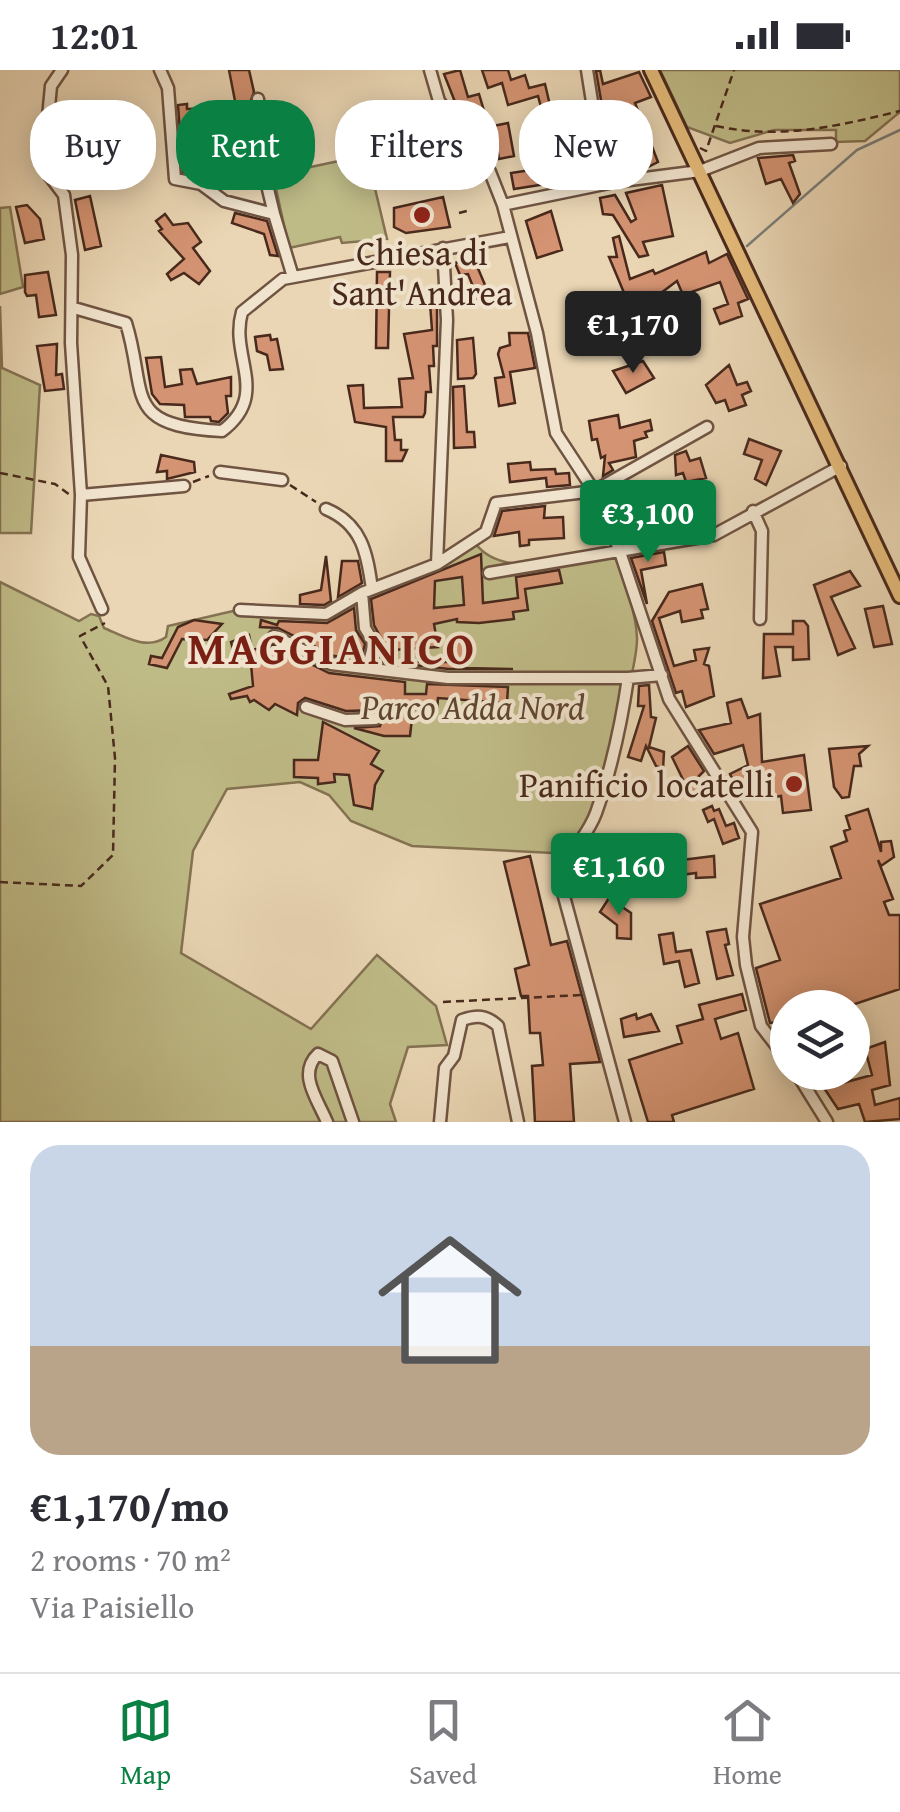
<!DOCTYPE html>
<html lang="en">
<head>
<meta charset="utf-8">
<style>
	body { margin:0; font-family:"Gentium Book Plus",serif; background:#f2f2f3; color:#2b2b33; height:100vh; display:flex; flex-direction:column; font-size:38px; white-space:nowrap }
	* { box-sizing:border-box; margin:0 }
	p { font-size:32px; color:#7c7c81 }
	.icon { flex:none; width:55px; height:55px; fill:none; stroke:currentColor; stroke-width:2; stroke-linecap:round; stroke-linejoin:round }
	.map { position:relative; height:1052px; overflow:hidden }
	.side { display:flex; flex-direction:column; background:#fff; flex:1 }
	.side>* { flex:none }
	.top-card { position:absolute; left:30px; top:30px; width:840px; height:90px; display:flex; gap:20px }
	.fabs { position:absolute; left:770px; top:920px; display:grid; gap:20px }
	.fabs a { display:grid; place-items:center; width:100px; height:100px; border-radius:50%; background:#fff; box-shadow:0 5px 25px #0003; font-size:50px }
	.price { position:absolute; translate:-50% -85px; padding:0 22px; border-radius:10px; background:#0b8043; color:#fff; font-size:32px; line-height:65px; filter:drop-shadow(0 2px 5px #0008) }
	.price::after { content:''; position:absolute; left:50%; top:60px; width:30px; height:22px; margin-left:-15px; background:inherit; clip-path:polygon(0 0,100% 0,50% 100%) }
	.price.current { background:#222; color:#fff }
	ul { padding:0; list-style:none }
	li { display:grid; align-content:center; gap:20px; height:530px; padding:0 30px }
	li span { display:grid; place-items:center; height:310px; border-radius:30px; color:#555 }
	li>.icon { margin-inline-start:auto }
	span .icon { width:180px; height:180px; fill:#fffc; stroke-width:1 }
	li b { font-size:42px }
	.chip { padding:0 35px; border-radius:40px; background:#fff; box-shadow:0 5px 25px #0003; font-size:35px; line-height:90px }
	.chip.current { background:#0b8043; color:#fff }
	.status { display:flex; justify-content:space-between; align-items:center; height:70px; padding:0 50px; background:#fff; direction:ltr }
	.status svg { height:28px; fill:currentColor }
	.tab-bar { display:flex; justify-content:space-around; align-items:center; height:140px; border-top:2px solid #e1e1e2; background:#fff; font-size:28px; color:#7c7c81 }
	.tab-bar a { display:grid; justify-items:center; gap:5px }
	.tab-bar .current { color:#0b8043 }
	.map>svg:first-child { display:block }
	.green { fill:#bfbb87; stroke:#847252; stroke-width:2.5 }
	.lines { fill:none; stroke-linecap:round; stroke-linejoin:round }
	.stream { stroke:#7a7e7a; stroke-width:2.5 }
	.building { fill:#d49372; stroke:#48291c; stroke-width:2.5; fill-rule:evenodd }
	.minor-casing { stroke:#705442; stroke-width:15 }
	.major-casing { stroke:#48291c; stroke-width:18 }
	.path { stroke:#48291c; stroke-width:2.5; stroke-dasharray:8 5; stroke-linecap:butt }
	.minor { stroke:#f1e4ce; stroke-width:10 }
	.major { stroke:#e5bb7a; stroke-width:12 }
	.poi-dot { fill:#8f2418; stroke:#f1e4ce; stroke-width:4 }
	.labels { text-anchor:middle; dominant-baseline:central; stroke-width:8; stroke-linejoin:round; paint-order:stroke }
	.poi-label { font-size:35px; fill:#48291c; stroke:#f1e4ce }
	.park-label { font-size:35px; font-style:italic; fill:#604631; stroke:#f1e4ce }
	.district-label { font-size:45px; font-weight:bold; letter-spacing:2.5px; fill:#7a1f14; stroke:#f1e4ce }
</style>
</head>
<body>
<div class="status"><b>12:01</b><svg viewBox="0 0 49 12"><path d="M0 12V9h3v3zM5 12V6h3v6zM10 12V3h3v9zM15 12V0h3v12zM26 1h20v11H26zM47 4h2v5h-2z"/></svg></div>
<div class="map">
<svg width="900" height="1052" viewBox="0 0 900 1052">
	<rect width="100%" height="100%" fill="#ead6b4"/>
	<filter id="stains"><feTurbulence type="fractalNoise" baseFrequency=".002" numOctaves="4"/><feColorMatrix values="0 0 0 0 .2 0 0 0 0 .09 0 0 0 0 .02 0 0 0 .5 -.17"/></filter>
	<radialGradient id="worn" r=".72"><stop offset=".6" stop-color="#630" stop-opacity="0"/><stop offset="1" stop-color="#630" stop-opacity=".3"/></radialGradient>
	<path class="green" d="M660,0H900V42L865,71L836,72V60H774L730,73L687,57Z
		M367,85L387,169L342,173L340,167L289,178L273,105Z
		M10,137L23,217L0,224V138Z
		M0,236L2,298L40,315L31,463H0Z
		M476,474C502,510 577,489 615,486C624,511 636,541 637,568C638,593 601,732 588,754C579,768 568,775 553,783L412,776L351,751L329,725L300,712L227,719L193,781L181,883L311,959L377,885L436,936L447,975L408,977L390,1034L396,1052H0V512L79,551L91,544L99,546L104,558C123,566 147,581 166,567L168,556L246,538L301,548L323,546Z"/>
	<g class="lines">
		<path class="stream" d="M747,176L857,80L900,60"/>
	</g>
	<path class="building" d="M229,0H249L254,22L250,33L236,36Z
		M460,0L468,27L479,24L484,41L463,48L459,42L444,4Z
		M482,0H508L511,10L525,5L529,18L545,14L556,61L548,63L538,26L508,35L502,13L488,18Z
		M600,0L603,14L639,2L651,27L635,33L658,92L644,99L638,87L618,94L602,36L596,1Z
		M187,34V39L215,38L217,58L180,62L178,35Z
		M508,53L514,86L499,89L493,56Z
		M181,74H207L209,86L213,85L210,102H183Z
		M594,78L601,103L564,113L563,104L583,101L578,82Z
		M793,85L795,91L789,93L800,124L793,133L781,109L766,114L758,88Z
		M544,98L546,114L514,119L511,103Z
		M662,115L673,166L643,172L648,185L639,187L613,145L603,144L600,128L615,125L631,152L636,149L626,123Z
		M90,126L101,176L85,180L75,130Z
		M443,127L450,157L406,163L394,157V138Z
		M27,135L40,149L44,169L25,173L16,137Z
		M551,141L562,180L537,188L526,151Z
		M235,143L267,151L278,186L270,185L264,164L232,153Z
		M165,144L173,155L188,153L201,172L193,178L210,201L199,214L184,203L171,210L167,204L184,189L159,161L162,159L156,151Z
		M619,166L630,209L653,200L655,204L706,182L709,193L727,184L748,229L738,233L742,246L720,254L714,239L728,234L720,212L683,225L677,211L625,250L622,240L630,237L609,187H617L613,168Z
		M474,189L491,229L469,237L466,229L474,219L468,204L460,205L455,193Z
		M48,202L56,245L39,247L36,225L27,226L25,222V205Z
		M377,202H390L388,278H376Z
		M430,233H437V276H433L434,296H429L431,322H426L425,343L423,347H393L395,370H401V380H407L402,391H386V357L355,352L348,316L363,315L364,338L402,337L399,309L413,308L404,264L432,260Z
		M509,263H528L535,298L510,302L515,333L499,336L495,308L504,307L498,284L500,278L510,275Z
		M270,265L271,270L277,269L283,299L270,300L267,285L257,281L255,267Z
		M473,268L476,304L473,308L458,309L457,270Z
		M57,274L56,305L62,304L64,319L45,321L37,276Z
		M161,287L165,317L182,314L180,300L192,299L197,314L231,307V326H226L228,343L219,352L211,351L210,347H185L184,335L160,334L152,324L146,288Z
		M643,291L654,308L626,323L613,301Z
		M729,295L737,315L747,312L751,321L742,325L746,335L729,341L725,330L716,333L706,315Z
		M464,316L467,362H474L475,377L454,378L453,317Z
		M618,345L620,358L650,350L652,360L645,362L647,367L634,371L636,387L609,393L613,400L603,406L605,386L601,388L597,369L592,370L589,351Z
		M749,369L781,381L766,415L755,409L762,390L744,384Z
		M686,381L690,391L700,388L706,408L686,412L683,403L676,405L675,385Z
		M161,385L194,392L195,402L167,409V401L157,402Z
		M530,392L531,400L555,399L556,404L569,403L570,415L547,417L546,408L510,412L508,394Z
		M625,426L632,445L640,443L644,459L622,465L608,431Z
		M545,436L544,448L563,447L564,468L529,470V475L520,476L519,462L494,466L502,441Z
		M664,482L666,495L641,500L647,534L631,488Z
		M481,484L483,533L518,528L516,507L559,500L562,513L525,519L528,540L513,542L514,549L479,553L457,552V549L434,554L438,577L393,580V592H454L456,571L471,570L464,598L513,599H449L378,591L383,572L374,555L371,529ZM462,507L464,535L434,538L435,511Z
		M326,486L331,531L324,535L300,534V525L321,520Z
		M342,491H358L362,513L338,527Z
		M850,501L860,516L831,527L855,578L838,585L814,515Z
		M702,514L708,539L701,540L703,548L682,552L680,541L659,548L674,596L696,590L694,580L709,578L704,594L709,596L714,626L686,637L682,621L676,623L652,551L669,522Z
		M883,536L892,574L874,577L865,539Z
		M354,538L356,560L365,574L361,589L334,586L278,558L260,557L261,550L277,555L279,551L327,553Z
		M194,550L222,554L207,570L182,569L167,598L149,594L151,586L162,588L178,557Z
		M793,551H804L808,556L809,589L793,590V577H775L780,606L763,608L764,564H793Z
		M249,565L252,579L269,580L271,574L329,603L405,612V624H426L427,614L508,617L507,633L438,628L437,640L413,639L410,666H384L354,658L380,656L383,645L376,640L346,641L305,628L298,633L297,645L275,634L269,640L254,630L250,632L247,626L231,629L229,624L253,616L250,583L235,586L231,572Z
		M649,615L651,647L656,648L649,677L664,682L663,699L656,696L646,676L641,691L628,687L644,636H638L639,616Z
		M741,629L748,648L760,644L762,692L804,685L811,740L783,743L781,726L761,729L762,706L737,718L730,704L748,695L743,675L714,684L699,660L731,653L727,633Z
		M323,652L379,681L371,694L383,701L375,715L372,739L354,735L349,705L334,704L335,712L318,714V708L294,707V690H318Z
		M688,676L704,701L694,711L700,724L692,728L672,687Z
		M868,676L859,684L861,696H854L849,727L842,728L834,717L829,679Z
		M712,736L714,741L719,739L726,756L734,753L739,768L723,774L714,749L708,752L703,740Z
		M868,739L881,782V772L891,771L894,787L881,796L878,790L893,829L884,832L889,845H900V919L843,938H788V950L770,953L756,898L780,890L760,834L841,808L831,777L847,771L844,761L850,759L846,746Z
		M530,786L551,875L567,871L600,992L570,994L574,1052H535L532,996L543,995L540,963H530L528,926H521L515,899L529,895L504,792Z
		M714,786L715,807L696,808V803L658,808L657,793Z
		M609,828L631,843V869L617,868V855L600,842Z
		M726,859L729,874L725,875L733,905L717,909L707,862Z
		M673,863L676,882L691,880L699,913L685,917L679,891L664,894L659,865Z
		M742,924L746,940L715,949L721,969L738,963L754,1019L672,1045L674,1052H648L629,990L682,973L677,956L703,949L699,935Z
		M636,944L637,949L651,944L659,961L624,967L621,949Z
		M885,972L890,1015L872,1020L875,1035L900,1028V1049L865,1052L859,1034L838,1039L824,1018L872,1005L865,979Z"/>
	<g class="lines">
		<defs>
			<path id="minor" d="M62,0L51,16L44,89L48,104L64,125L72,185L71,273L81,425
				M160,0L168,18L175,109L201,114L224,131L274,144L293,207
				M430,0L439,31L490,102L503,135L537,263L556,363L594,421L619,479L669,629L752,762L743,867L746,895L761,956L788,991
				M587,0L593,38L614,112
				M258,29L267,115L274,144
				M503,135L614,112L700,101L759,78L831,74
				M74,238L126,253C148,324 121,356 222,361C271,324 229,287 242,242L283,209L510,167
				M220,402L282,410
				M326,439C362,454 367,483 372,519
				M753,441L762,461L760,549
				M437,494L447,250L443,178
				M489,503L714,465L841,396
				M362,523L365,558L374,573L368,596
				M102,539L79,487L81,425L184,416
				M240,540L326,544L362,523L437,494L486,462L496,433L594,421L707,357
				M274,566L331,594L448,608H628
				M306,637L345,650L375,649
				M796,1002L827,1052
				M327,1052C318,1030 297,1004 318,984L332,991L353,1052
				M440,1052L445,998L454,986L462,950C477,945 486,945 498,956L518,1052
				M625,1052L562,819C561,785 585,773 596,743C612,698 621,655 628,608L662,605"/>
			<path id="major" d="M651,0L900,526"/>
		</defs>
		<use href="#minor" class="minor-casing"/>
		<use href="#major" class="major-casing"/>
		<path class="path" d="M716,56C780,70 838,56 900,41
			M700,78L706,81L734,0
			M459,143L467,141
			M0,403L55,414L70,425
			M193,412L209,406
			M290,415L316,432
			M0,812L81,816L113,785L115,688L108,616L80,566L105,553
			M443,932L581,925"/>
		<use href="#minor" class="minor"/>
		<use href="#major" class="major"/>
	</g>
	<g class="poi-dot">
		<circle cx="422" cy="145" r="10"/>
		<circle cx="794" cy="714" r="10"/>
	</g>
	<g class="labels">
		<g class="poi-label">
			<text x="422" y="182">Chiesa di<tspan x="422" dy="40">Sant'Andrea</tspan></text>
			<text x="774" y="714" text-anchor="end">Panificio locatelli</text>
		</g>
		<g class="park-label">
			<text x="473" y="636">Parco Adda Nord</text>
		</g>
		<g class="district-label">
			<text x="332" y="577">MAGGIANICO</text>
		</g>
	</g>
	<rect width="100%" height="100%" filter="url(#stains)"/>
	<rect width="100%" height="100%" fill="url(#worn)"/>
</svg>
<div class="fabs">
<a><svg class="icon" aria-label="layers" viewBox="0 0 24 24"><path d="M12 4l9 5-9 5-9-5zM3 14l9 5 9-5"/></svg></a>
</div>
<b class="price current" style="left:633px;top:306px">€1,170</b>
<b class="price" style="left:648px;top:495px">€3,100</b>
<b class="price" style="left:619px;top:848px">€1,160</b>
<div class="top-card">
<a class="chip">Buy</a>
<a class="chip current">Rent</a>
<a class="chip">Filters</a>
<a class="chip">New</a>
</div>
</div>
<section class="side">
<ul>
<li><span style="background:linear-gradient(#c9d6e8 65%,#b9a48a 0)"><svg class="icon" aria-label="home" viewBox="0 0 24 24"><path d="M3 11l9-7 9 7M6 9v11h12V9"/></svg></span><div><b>€1,170/mo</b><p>2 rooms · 70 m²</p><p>Via Paisiello</p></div></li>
</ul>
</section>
<nav class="tab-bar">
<a class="current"><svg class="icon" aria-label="map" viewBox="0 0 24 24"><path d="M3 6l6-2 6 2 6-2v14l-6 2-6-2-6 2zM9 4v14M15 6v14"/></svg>Map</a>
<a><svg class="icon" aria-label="saved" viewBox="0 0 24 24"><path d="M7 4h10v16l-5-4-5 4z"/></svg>Saved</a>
<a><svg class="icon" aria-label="home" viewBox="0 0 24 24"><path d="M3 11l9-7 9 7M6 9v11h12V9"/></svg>Home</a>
</nav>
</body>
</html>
